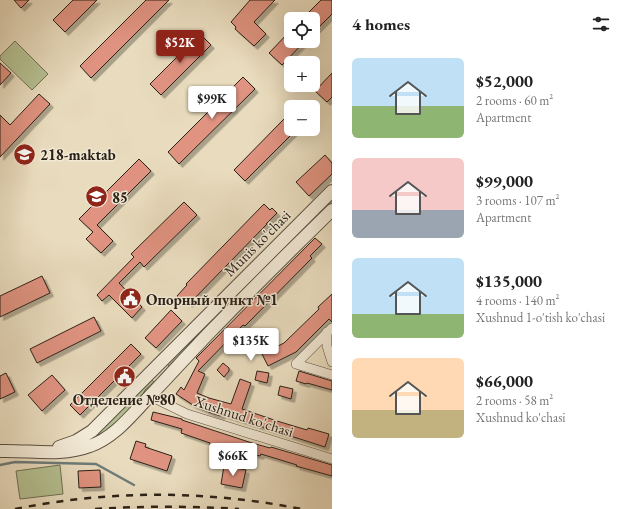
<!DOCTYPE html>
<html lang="en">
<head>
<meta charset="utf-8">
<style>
	body { margin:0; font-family:"EB Garamond",serif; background:#f2f2f2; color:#222; height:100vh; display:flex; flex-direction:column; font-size:15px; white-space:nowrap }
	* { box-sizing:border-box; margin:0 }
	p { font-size:13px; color:#767676 }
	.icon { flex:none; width:22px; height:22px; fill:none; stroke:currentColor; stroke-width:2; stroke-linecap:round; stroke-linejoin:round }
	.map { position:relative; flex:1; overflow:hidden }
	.sheet { display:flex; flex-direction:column; background:#fff; width:300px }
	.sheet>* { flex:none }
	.buttons { position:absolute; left:284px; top:12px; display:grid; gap:8px }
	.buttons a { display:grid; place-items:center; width:36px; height:36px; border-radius:6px; background:#fff; box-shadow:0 4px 16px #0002; font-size:20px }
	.price { position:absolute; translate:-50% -34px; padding:0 9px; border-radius:4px; background:#fff; color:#222; font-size:13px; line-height:26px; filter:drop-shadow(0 1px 2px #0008) }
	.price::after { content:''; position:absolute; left:50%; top:24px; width:12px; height:9px; margin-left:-6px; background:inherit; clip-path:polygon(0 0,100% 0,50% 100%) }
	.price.selected { background:#8f2418; color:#fff }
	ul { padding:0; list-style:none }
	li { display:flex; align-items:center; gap:12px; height:100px; padding:0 20px }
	li span { display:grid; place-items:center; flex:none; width:112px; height:80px; border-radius:6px; color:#555 }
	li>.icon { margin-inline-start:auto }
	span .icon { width:48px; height:48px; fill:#fffc; stroke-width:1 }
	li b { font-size:17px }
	h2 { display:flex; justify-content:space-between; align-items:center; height:48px; padding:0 20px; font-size:17px }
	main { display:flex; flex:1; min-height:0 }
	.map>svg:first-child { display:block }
	.green { fill:#b5c092; stroke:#707055 }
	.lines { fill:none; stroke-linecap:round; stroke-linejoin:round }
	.stream { stroke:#6e7c7a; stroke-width:2.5 }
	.building { fill:#e09381; stroke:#2a2118; filter:url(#shadow) }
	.minor-casing { stroke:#5a5042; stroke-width:10 }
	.tertiary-casing { stroke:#5a5042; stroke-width:14 }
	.minor { stroke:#f1e8d5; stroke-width:9 }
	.tertiary { stroke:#f1e8d5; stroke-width:12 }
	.rail { stroke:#2a2118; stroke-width:2.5; stroke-dasharray:7 7; stroke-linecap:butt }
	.labels { text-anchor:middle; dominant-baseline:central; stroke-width:3; stroke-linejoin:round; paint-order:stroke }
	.poi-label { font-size:15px; font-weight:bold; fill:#2a2118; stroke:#f1e8d5; text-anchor:start }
	.street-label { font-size:15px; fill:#2a2118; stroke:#f1e8d5 }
</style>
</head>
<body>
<main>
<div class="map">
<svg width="332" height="509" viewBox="0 0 332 509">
	<defs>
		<filter id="shadow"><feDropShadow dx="3.5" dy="3.5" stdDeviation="0" flood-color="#0004"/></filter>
	</defs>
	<rect width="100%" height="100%" fill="#e9dcbe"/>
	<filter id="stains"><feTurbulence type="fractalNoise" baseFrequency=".005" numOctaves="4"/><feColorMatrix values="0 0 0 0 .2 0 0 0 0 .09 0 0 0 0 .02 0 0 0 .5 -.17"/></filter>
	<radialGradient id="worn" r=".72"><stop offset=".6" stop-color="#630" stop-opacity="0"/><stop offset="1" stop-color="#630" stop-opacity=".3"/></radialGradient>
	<path class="green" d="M15,41L48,74L32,90L0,59V56Z
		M332,196V204L212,324L208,320Z
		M201,328L204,332L170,367L166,363Z
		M150,378L154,382L145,390L140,400L109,431L96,439L93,438V435Z
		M60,465L63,494L20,499L16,471Z"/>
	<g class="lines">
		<path class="stream" d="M0,465L15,462L96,464L134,485"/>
	</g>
	<path class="building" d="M14,0H29L21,8Z
		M73,0H97L65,32L53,20Z
		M146,0H169L91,78L80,66Z
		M250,0H275L254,22L266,34L254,46L235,29L236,27L231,22Z
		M321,0H332V14L313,33V19H302Z
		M291,30V41H305L282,65L269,53Z
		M200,34L211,45L161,95L150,84Z
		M0,63L11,73L0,85Z
		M332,73V97L327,102L315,91Z
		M243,77L255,89L179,164L168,152Z
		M39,94L50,104L0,157V115L10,125Z
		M284,119L291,126V129H294L296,130L245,181L234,170Z
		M325,155L332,163V174L309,196L296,182Z
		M139,159L151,171L97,225L113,241L101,253L86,239L93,232L79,219Z
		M184,202L197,215L144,267L140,262L119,283L142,307L132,318L109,295L102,301L97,295L134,257L131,254Z
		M264,204L270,210L272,208L277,213L266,224H267L189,304L184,299L182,301L177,296L187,285L186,284Z
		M315,238L322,244L310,256L312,258L245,326L243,325L198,371L205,374L197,393L209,398L231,404L240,379L251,383L242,409L277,421L307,430L308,428L329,434L325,447L222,414L221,416L211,413L193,405L176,394L181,387L184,390L199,361L196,358Z
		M42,276L50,293L0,317V296Z
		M332,294V322L329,319L296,352L268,366L262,354L284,343L319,309L318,307Z
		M171,310L182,321L156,348L145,338Z
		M94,317L101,331L37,363L30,349Z
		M131,344L141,354L80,415L70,405Z
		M223,363L229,368V371L224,377L217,370Z
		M257,371L269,373L267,383L255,380Z
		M299,371L332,381V390L307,383L306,384L296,381Z
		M6,373L15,392L0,399V376Z
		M52,375L65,390L42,411L28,395Z
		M280,386L293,389L291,399L278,395Z
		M153,412L182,419V420L252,443L270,448L271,447L332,465V476L296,466L297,465L261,454L260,456L249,453L248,455L225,448L224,450L210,445V443L181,433L182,429L151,420Z
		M136,441L146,444L145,447L172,456L167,471L130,459Z
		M224,466L246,470L242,488L221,484Z
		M100,470L101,487L79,488L78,471Z"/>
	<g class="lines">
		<defs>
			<path id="minor" d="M332,328L296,364L332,375
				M327,332V346L332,362
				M150,396L187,414L332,459"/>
			<path id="tertiary" d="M59,447L76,441L92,431L332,191
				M0,451C30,450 61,457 90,446C113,438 129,418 146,400C167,378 188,355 210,332C250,291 291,250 332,210"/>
		</defs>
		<use href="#minor" class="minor-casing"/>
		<use href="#tertiary" class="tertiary-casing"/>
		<use href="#minor" class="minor"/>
		<use href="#tertiary" class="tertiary"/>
		<path class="rail" d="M15,509C110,490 206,490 301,509
			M95,509C143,506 190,506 239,509"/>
	</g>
	<defs>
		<symbol id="school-disc" viewBox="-11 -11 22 22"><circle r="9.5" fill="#8f2418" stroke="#f1e8d5"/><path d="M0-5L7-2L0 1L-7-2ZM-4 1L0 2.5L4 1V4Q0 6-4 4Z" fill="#fff"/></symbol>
		<symbol id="civic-disc" viewBox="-11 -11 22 22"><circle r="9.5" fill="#8f2418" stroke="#f1e8d5"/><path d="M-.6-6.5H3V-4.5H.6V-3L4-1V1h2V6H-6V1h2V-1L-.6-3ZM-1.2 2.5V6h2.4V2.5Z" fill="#fff"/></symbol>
	</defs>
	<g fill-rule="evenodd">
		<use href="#school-disc" x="12" y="142" width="25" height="25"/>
		<use href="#school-disc" x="84" y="184" width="25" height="25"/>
		<use href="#civic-disc" x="118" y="286" width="25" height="25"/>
		<use href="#civic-disc" x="112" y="364" width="25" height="25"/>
	</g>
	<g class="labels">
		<g class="poi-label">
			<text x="40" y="154">218-maktab</text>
			<text x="112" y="197">85</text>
			<text x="146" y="299">Опорный пункт №1</text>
			<text x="124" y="399" text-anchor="middle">Отделение №80</text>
		</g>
		<g class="street-label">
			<text transform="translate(257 243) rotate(-45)">Munis ko'chasi</text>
			<text transform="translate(244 416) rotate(18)">Xushnud ko'chasi</text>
		</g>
	</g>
	<rect width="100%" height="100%" filter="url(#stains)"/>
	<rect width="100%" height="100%" fill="url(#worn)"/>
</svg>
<div class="buttons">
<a><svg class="icon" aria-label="locate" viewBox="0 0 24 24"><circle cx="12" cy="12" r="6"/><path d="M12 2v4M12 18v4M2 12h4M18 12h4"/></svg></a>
<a>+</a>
<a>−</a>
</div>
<b class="price selected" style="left:180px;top:64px">$52K</b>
<b class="price" style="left:212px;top:120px">$99K</b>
<b class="price" style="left:251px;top:362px">$135K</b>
<b class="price" style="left:233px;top:477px">$66K</b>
</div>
<section class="sheet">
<h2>4 homes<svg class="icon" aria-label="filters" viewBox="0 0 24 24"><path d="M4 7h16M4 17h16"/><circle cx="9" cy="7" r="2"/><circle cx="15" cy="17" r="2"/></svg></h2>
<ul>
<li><span style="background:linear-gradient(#bfe0f5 60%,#8fb573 0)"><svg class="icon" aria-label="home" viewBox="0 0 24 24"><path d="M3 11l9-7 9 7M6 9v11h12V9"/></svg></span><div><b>$52,000</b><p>2 rooms · 60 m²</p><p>Apartment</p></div></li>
<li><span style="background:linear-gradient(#f6c9c9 65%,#9aa5b1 0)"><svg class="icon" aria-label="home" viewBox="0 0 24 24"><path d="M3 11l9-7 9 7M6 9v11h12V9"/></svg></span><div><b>$99,000</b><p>3 rooms · 107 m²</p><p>Apartment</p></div></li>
<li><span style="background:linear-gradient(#bfe0f5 70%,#8fb573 0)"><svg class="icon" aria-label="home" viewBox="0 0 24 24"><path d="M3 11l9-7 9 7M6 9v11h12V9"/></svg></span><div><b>$135,000</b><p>4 rooms · 140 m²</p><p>Xushnud 1-o'tish ko'chasi</p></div></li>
<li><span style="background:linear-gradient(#ffd9b3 65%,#c2b280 0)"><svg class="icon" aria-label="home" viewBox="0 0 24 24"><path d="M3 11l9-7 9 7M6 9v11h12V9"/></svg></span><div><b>$66,000</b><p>2 rooms · 58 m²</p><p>Xushnud ko'chasi</p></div></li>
</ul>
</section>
</main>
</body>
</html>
